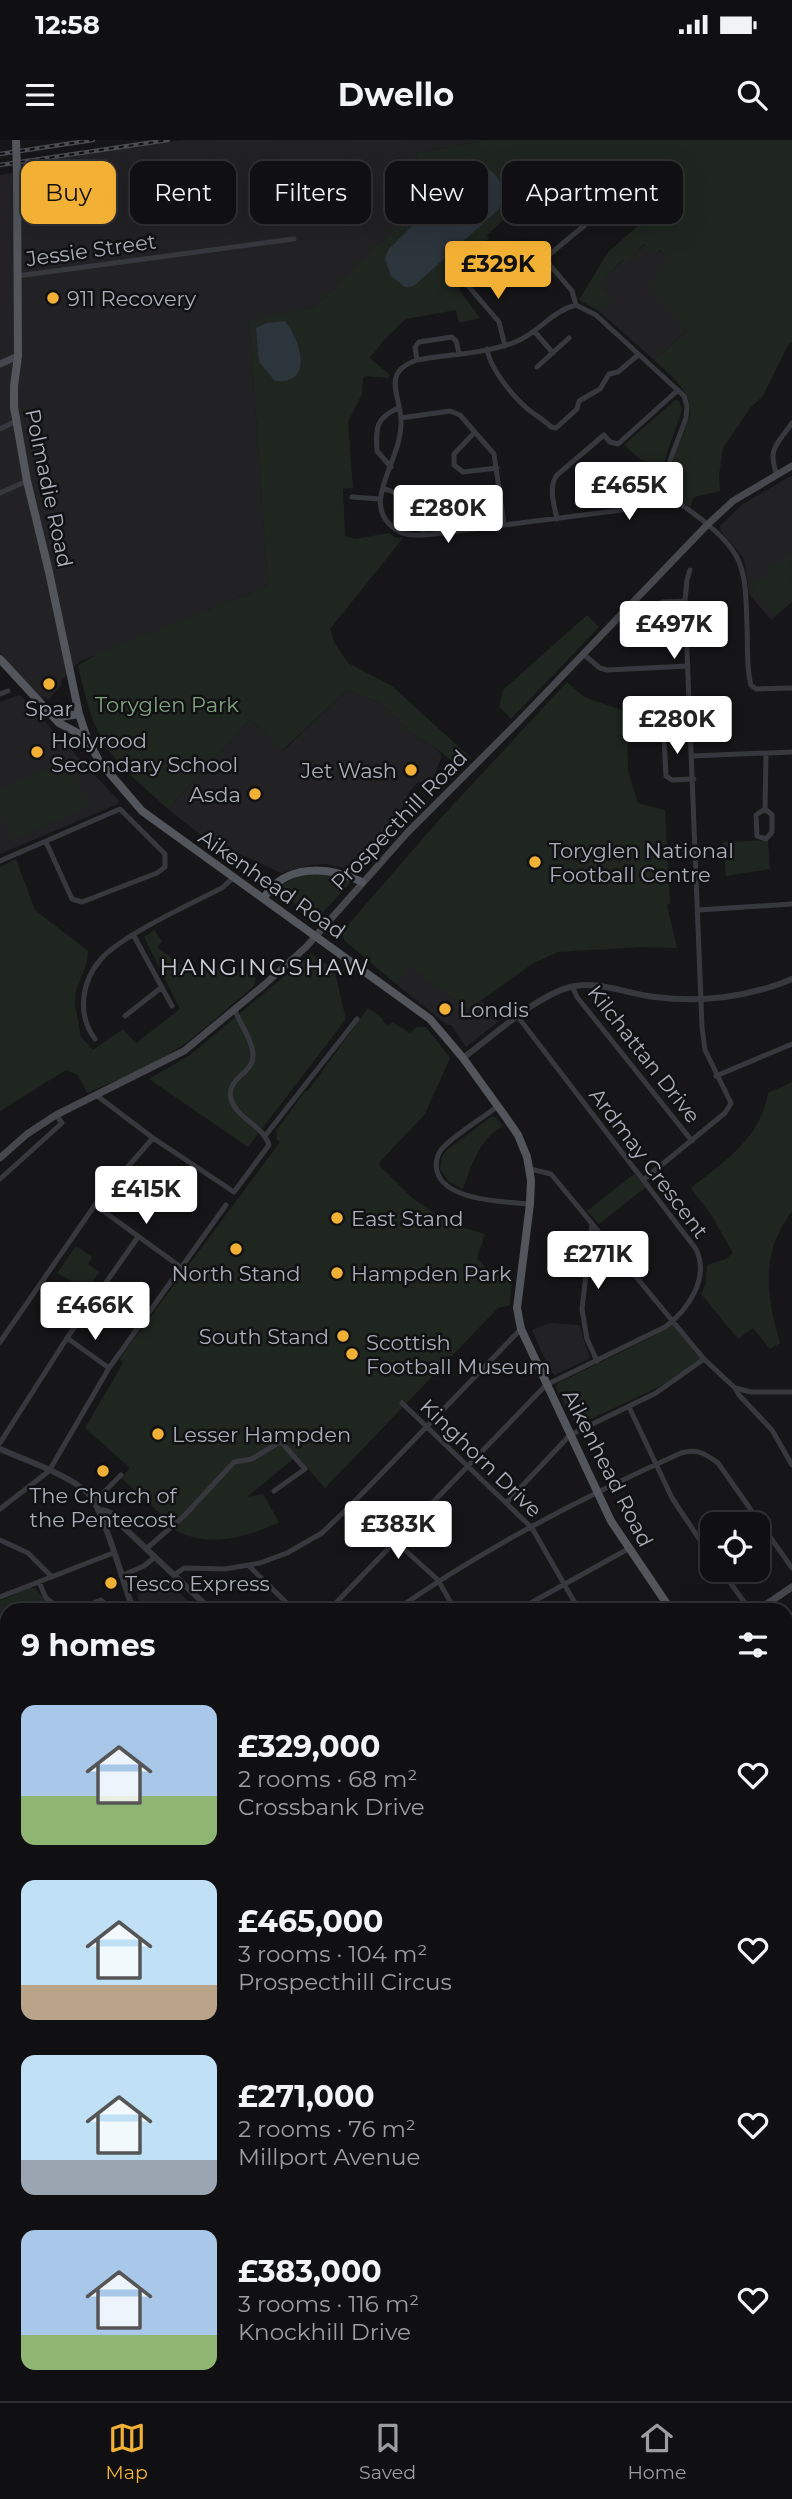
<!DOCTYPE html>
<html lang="en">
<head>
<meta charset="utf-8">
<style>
	body { margin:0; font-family:Montserrat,sans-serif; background:#19191b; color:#f1f3f6; height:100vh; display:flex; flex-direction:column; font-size:26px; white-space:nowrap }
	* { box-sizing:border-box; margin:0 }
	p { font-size:23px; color:#9c9d9f }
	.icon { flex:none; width:38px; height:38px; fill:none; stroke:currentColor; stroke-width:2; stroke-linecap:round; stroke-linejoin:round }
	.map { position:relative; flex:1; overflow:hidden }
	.details { position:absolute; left:0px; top:1463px; width:793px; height:798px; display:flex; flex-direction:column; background:#101012; border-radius:21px 21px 0 0; box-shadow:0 7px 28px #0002,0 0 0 2px #303032 }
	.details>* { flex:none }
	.top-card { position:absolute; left:21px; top:21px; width:751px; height:63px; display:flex; gap:14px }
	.controls { position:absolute; left:700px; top:1372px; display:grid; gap:14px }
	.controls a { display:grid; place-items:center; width:70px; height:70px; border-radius:14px; background:#101012; box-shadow:0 7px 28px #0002,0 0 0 2px #303032; font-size:35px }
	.price { position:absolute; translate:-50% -60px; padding:0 16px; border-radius:7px; background:#fff; color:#222; font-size:23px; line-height:46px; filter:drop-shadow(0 2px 4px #0008) }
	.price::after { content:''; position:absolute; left:50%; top:42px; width:21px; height:16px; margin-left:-10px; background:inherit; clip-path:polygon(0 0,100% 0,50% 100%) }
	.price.selected { background:#f2b134; color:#111 }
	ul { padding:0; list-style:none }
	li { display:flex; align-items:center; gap:21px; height:175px; padding:0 21px }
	li span { display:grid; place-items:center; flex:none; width:196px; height:140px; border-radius:14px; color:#555 }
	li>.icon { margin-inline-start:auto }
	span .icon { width:84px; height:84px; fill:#fffc; stroke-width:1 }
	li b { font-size:30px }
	h2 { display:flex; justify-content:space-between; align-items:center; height:84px; padding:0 21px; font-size:30px }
	.pill { padding:0 24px; border-radius:14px; background:#101012; box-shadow:0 7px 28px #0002,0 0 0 2px #303032; font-size:24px; line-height:63px }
	.pill.selected { background:#f2b134; color:#111 }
	.status { display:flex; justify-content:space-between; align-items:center; height:49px; padding:0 35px; background:#101012; direction:ltr }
	.status svg { height:19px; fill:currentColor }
	header { display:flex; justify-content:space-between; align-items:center; height:91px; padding:0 21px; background:#101012; font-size:32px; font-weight:700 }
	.dock { display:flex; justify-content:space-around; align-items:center; height:98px; border-top:2px solid #303032; background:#101012; font-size:19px; color:#9c9d9f }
	.dock a { display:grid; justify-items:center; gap:4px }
	.dock .selected { color:#f2b134 }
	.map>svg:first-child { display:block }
	.built { fill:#222225 }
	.green { fill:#1e261f }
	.water { fill:#2c353c }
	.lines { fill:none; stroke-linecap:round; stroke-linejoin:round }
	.minor { stroke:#37383d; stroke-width:5 }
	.tertiary { stroke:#37383d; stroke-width:6 }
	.secondary { stroke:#45474d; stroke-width:7 }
	.primary { stroke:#53555c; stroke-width:8 }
	.rail-casing { stroke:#4a4c52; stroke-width:4.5 }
	.rail { stroke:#111113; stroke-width:2; stroke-dasharray:5; stroke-linecap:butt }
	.primary-bridge { stroke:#53555c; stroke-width:8 }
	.poi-dot { fill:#f2b134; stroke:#111113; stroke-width:2.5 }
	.labels { text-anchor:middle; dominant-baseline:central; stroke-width:5; stroke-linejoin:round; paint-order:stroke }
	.street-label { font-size:21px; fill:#a8adb8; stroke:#111113 }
	.poi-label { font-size:21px; fill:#a8adb8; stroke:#111113; text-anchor:start }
	.park-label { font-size:21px; fill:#7fa381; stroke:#111113 }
	.neighbourhood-label { font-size:23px; letter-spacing:2px; fill:#c9ccd4; stroke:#111113 }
</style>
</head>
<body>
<div class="status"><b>12:58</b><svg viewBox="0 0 49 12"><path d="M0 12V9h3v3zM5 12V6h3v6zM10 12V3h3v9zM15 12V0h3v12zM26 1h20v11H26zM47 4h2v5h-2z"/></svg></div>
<header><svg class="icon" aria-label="menu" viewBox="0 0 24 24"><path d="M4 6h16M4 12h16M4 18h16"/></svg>Dwello<svg class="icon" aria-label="search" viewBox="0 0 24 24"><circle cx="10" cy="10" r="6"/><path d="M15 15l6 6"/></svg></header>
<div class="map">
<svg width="792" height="2261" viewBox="0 0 792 2261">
	<rect width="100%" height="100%" fill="#161618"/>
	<path class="built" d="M182,0H487L416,13L420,66L314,167L249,181L268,446L80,521L61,541L62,545L48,560L45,557L41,559L0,513V35L48,26H43V21Z
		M645,104L659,110L670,121L661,157L687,191L654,220L599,171L611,158L598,146L623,120L627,123Z
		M792,335V462L771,480L749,454L744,419L721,391L720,386L743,364Z
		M347,550L381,563L416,597L436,608L442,616L431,643L418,642L409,652L401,670L352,730L326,724L311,725L281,733L202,696L168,669L251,579L283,611Z
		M16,556H21L119,661L118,664L0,714V562Z
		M409,824L468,870L482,861L498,882L466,907L451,885H447L396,844Z
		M550,1183L579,1185L590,1218L555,1235L550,1231L532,1190Z
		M152,1437L166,1440L198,1470H142L137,1455L146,1439Z"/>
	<path class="green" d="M487,0H792V202L788,205L763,256L751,267L723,308L719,336L720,351L694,357L690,367L668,352L674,344L665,341L690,276C693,252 670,235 654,220L687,191L648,145L669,121L660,110L655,114L644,104L627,124L622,120L599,146L612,158L599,171L579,160L608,112L646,79L604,31L587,45L579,36L558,52L545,41L487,95L489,99L472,110L447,138L454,146L459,143V150L480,178L459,183L456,170L406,179L384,200L370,218L390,235L388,238L366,236L363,238L362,254L348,282L353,348L343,349L345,396L355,399L389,393L396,398L404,397L330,489L335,504L348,523L392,546L471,618L460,628L436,608L416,597L381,563L347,550L282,611L251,579L168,669C145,648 118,627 102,600C90,578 84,551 78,526L96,514L268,446L249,180L314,167L419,66L416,13Z
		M675,260L679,261L682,270L662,328L640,319L624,305Z
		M791,412L792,459L775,474L751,446Z
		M587,475L599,487L511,579L499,566L503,550Z
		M567,542L584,557L627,572L628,631L638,663L665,670L670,764L667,765L677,808L642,807L558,812L532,824L468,870L409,825L396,844L345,801L341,793L438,681Z
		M69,620L89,667L13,699L0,668V649Z
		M768,700L770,729L726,736L723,702Z
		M16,719L35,770L88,811L87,822L76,851L75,864L81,897L93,910L123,889L136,903L180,869L144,797L154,790L162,801L158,808L191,832L216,827L230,831L232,829C240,834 248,832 256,838L254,846L189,901L148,927L87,953L78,935L66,930L0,971V727Z
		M311,734L335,735L348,739L350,743L316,780L278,750L281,748L279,746L299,736Z
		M311,814L334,829L346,879L248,1007L149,939L190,915Z
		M368,868L382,878L384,883L389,885L392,882L410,893L417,887H426L450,918L425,974L378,1024L411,1057L450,1084L485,1094L477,1118L493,1135L512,1136L510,1165L498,1168L325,1348L297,1316L247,1357L263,1354L279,1382C243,1400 196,1411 163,1381L165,1378L121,1338L130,1328L85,1288L123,1223L119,1219L280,1002L277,1000L276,991L306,950L308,951Z
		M792,942V1071C760,1115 766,1153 780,1203L770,1209L753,1188L738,1199L701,1154L706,1143L707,1125L726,1119L733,1113L712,1076L691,1048C725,1021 760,999 768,953Z
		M491,977H495L503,986C481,997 470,1027 463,1049L449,1042L440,1029L442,1016L447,1010Z
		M634,1034L646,1047L599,1084L587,1071Z
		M76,1106L92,1117L88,1124L99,1132L87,1150L57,1133Z
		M674,1182L702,1219L663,1245L578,1285L575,1284L556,1248L558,1243L654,1196Z
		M29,1448H35L53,1469L7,1470V1483L0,1487V1461Z"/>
	<path class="water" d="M469,25C498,26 506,43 499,69L414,146L405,147L391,136L385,119L388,110L416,82L430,74L435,68L440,46L449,35Z
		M285,181C300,199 315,245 275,241L259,222L256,188L267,183Z"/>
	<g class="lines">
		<path class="minor" d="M523,111L532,104L572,151L576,165
			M544,119L585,85
			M458,134L499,182L505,206
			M17,136L294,99
			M576,165L596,175L684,256L687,266L686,278L659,350L646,361L622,370L442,393C434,394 424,395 415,395C395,395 377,378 381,356C385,330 403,306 401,278C399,253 382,232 417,220C449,214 485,214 515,202C539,193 551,171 576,165Z
			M534,191L553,213
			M487,209C490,229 516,261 533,273C540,278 545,281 551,287L556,288L577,269L579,261L600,249L609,234L618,232L638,215
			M417,220L415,207L419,202L452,197L456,201L459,213
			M537,227L569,198
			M401,278L450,271L460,275L494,314L504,384
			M0,289L16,281
			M475,292L454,314V325L463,332L497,328
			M391,327L377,311C376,287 375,279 398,268
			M777,335C767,308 777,305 792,283
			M383,348C407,356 419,370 424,394
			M659,350C683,365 729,395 739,422C747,441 746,466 747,486C748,505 746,527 751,545L756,549L792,548
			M0,353L27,341
			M352,357L380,359
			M557,379C554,364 548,347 557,335L604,295L610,302L618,304L678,250
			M662,462L685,461
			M583,514L600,528L607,530L688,526
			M0,554L8,551
			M691,591L668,593L664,597L666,636L672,640L694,639
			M692,616L792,612
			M765,669L756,675L757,696L766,699L772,692V675L765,669L766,613
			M0,721L120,669L165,714V727L157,733L82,762L72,759L46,702
			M698,770L792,764
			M134,796L172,866
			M572,846L577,857L692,1001
			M125,876L162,847
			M95,899C77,875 81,842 101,819C121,796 192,763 222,748L233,738
			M716,936L792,904
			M96,955L153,998L234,1052L269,1005C263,985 236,978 231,959C226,938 252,934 253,917C254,903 240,883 235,871
			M498,966C483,978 452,996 441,1010C437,1015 435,1024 437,1031C444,1061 506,1062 530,1064
			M265,996L357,879
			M530,1029L551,1034L704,1219L735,1248L739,1255L772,1290L792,1325
			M0,1039L62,983L56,975
			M643,1040L725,973L731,963L705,910L702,887L685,461L687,440L690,430
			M95,1065L182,1128
			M592,1084L582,1169L587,1199L597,1221
			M67,1198L109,1228
			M0,1202L97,1062L153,998
			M735,1248L751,1252H792
			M402,1263L532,1388L579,1470
			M629,1267L672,1358L712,1418
			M0,1303L67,1198L138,1097
			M95,1361L121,1335
			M353,1363L438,1440L455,1470
			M506,1363L570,1295L656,1253L704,1219
			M0,1369L49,1331L109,1228L226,1065
			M0,1400L28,1413L52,1437
			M146,1409L184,1376L234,1322L252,1319L278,1303H282L305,1329L274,1351
			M249,1426L294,1470
			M721,1430L750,1470
			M174,1435L184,1428L225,1429L260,1423L287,1413L322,1393L353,1363L521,1189
			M121,1436L144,1426L155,1417
			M39,1442L46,1458L61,1470
			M0,1457L113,1413
			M74,1470L101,1460L112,1470
			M329,1470L546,1245L665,1187C688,1170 710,1138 696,1109L518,877
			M396,1470C484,1408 583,1357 681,1313C697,1308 706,1314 718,1323L792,1428
			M518,1470L628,1409
			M0,1497L2,1500L7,1496
			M0,1562L7,1566
			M0,1623L7,1615
			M786,1693L792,1697
			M786,1727L792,1723
			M0,1814L7,1821
			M786,1960L792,1963
			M0,1968L7,1967
			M786,2038L792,2041
			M786,2104L792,2106
			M0,2213L7,2222
			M30,2254L35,2261
			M749,2254L755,2261
			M67,2261L111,2255L130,2259L157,2254
			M376,2261L379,2254
			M517,2261L521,2254
			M616,2261L620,2255"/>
		<path class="tertiary" d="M463,918C492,897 536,856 570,847C598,840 627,854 655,857C701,863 750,857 792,839
			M0,1309C27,1321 67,1334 88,1353C102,1366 125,1447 133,1470
			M98,1370C108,1370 115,1373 119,1383L211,1470
			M786,1581L792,1577
			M0,1623L7,1629
			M0,1724H7
			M786,1800L792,1797
			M786,2186L792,2187
			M538,2254L549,2261
			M128,2261L134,2254"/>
		<path class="secondary" d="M0,224L18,216
			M0,1018L27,994L56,975L184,911L264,845L306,807L407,693L520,580L707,385L733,361L792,326
			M758,1470L792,1447
			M0,1540L7,1538
			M786,1608L792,1612
			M418,2261L419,2254"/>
		<path class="primary" d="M17,33L18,216L14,246V267L27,341L49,432L79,574L87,598L99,621L142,671L430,879L463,918L507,979L518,995L527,1017L531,1040L530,1064L517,1168L521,1189L611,1381L671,1470
			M0,519L59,583L87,598
			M51,574L60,577L79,574
			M264,758C285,723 329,726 362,742"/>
		<defs>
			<path id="rail" d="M0,14L93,0
				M0,25L168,0
				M786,1515L792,1511
				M0,1537L7,1540
				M290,2261L303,2254
				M353,2261L355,2254"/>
		</defs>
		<use href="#rail" class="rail-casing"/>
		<use href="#rail" class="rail"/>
		<path class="primary-bridge" d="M16,0L17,33"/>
	</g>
	<g class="poi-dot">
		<circle cx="53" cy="158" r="7"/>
		<circle cx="49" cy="544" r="7"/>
		<circle cx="37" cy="612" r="7"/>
		<circle cx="411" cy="630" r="7"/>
		<circle cx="255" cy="654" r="7"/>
		<circle cx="535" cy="722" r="7"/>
		<circle cx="445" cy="869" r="7"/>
		<circle cx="337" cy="1078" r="7"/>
		<circle cx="236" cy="1109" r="7"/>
		<circle cx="337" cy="1133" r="7"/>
		<circle cx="343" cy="1196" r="7"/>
		<circle cx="352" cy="1214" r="7"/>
		<circle cx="158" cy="1294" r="7"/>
		<circle cx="103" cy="1331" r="7"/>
		<circle cx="111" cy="1443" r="7"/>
	</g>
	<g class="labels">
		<g class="street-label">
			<text transform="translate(91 110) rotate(-8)">Jessie Street</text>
			<text transform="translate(49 348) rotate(78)">Polmadie Road</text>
			<text transform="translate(399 680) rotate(-46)">Prospecthill Road</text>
			<text transform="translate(272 744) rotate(35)">Aikenhead Road</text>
			<text transform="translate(644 914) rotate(52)">Kilchattan Drive</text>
			<text transform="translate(649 1023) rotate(53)">Ardmay Crescent</text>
			<text transform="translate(481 1318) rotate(44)">Kinghorn Drive</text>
			<text transform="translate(608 1328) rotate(63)">Aikenhead Road</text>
		</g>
		<g class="poi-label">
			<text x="67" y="158">911 Recovery</text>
			<text x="49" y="568" text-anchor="middle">Spar</text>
			<text x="51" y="600">Holyrood<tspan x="51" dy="24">Secondary School</tspan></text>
			<text x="397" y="630" text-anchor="end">Jet Wash</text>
			<text x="241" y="654" text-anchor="end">Asda</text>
			<text x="549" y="710">Toryglen National<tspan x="549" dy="24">Football Centre</tspan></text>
			<text x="459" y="869">Londis</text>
			<text x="351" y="1078">East Stand</text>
			<text x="236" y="1133" text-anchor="middle">North Stand</text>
			<text x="351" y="1133">Hampden Park</text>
			<text x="329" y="1196" text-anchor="end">South Stand</text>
			<text x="366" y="1202">Scottish<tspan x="366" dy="24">Football Museum</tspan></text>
			<text x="172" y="1294">Lesser Hampden</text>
			<text x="103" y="1355" text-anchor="middle">The Church of<tspan x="103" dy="24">the Pentecost</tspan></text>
			<text x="125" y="1443">Tesco Express</text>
		</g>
		<g class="park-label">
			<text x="167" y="564">Toryglen Park</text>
		</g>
		<g class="neighbourhood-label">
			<text x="265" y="827">HANGINGSHAW</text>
		</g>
	</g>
</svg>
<div class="controls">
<a><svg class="icon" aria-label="locate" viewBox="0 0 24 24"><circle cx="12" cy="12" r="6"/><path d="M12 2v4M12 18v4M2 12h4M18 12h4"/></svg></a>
</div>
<b class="price selected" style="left:498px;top:161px">£329K</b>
<b class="price" style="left:629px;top:382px">£465K</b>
<b class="price" style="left:448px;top:405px">£280K</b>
<b class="price" style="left:674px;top:521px">£497K</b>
<b class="price" style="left:677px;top:616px">£280K</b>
<b class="price" style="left:146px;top:1086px">£415K</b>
<b class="price" style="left:598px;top:1151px">£271K</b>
<b class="price" style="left:95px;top:1202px">£466K</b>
<b class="price" style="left:398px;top:1421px">£383K</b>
<div class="top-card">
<a class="pill selected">Buy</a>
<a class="pill">Rent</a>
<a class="pill">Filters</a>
<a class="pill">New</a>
<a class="pill">Apartment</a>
</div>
<section class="details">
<h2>9 homes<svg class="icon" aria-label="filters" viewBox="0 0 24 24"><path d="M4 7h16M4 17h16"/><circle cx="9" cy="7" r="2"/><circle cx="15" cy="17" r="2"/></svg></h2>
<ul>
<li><span style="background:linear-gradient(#a9c7e8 65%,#8fb573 0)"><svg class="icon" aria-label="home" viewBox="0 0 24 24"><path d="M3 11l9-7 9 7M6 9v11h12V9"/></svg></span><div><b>£329,000</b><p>2 rooms · 68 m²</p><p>Crossbank Drive</p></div><svg class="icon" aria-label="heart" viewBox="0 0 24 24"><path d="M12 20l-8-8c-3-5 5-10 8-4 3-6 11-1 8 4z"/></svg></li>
<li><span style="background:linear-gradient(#bfe0f5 75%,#b9a48a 0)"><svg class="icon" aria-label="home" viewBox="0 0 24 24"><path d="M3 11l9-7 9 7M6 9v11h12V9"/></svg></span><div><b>£465,000</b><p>3 rooms · 104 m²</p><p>Prospecthill Circus</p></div><svg class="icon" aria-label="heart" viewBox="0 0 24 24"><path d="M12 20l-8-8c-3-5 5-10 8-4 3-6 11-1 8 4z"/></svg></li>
<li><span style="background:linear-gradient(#bfe0f5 75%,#9aa5b1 0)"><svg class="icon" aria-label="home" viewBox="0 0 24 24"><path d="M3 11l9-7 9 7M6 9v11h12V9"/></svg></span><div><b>£271,000</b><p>2 rooms · 76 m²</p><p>Millport Avenue</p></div><svg class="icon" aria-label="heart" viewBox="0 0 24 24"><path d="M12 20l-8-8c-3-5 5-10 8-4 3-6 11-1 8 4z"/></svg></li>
<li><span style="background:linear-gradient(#a9c7e8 75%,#8fb573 0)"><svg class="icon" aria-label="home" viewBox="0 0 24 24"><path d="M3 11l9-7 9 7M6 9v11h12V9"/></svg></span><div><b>£383,000</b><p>3 rooms · 116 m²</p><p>Knockhill Drive</p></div><svg class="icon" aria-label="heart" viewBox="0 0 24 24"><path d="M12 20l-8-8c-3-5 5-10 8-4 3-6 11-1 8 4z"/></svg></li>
</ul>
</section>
</div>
<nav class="dock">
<a class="selected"><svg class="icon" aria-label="map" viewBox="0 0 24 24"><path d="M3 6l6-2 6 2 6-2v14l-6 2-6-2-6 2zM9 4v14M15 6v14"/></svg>Map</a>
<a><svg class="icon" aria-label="saved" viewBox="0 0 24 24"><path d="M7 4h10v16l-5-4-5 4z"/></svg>Saved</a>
<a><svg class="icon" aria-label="home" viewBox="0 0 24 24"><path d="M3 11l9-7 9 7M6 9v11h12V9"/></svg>Home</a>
</nav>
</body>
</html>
